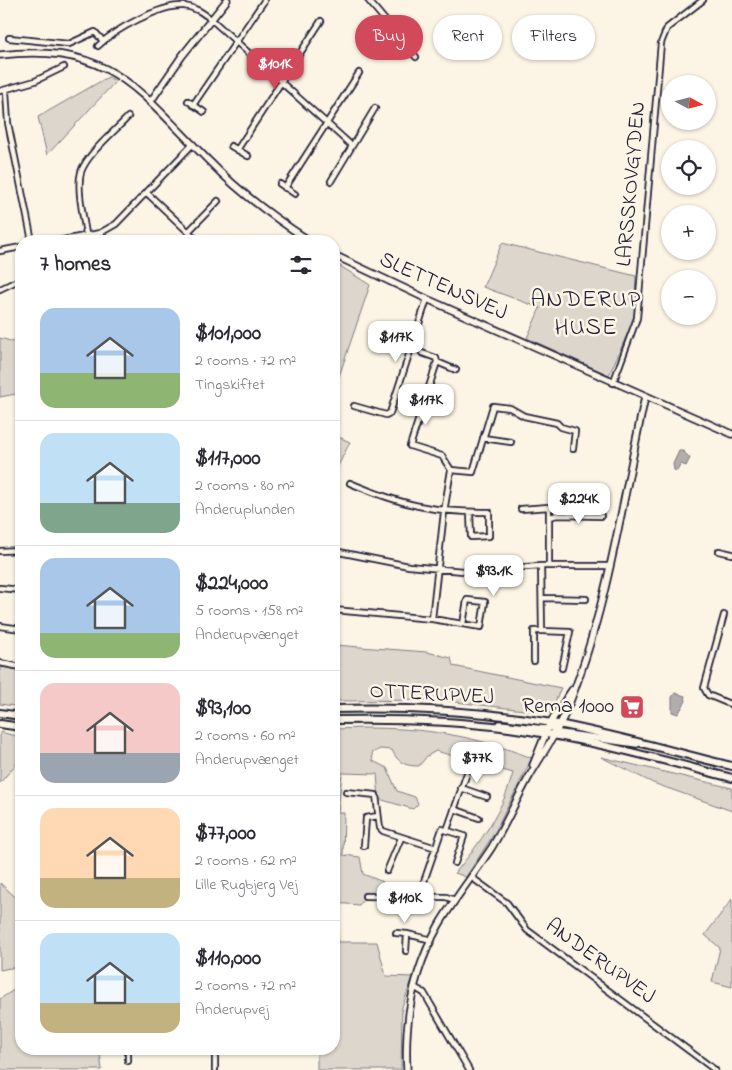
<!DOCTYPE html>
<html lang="en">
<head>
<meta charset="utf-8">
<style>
	body { margin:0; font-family:"Indie Flower",sans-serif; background:#f7f7f7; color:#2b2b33; height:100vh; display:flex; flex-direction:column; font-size:19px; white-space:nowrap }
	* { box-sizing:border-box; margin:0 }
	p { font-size:16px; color:#7c7c81 }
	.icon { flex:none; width:28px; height:28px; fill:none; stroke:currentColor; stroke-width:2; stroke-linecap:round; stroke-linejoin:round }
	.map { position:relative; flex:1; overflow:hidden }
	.sheet { position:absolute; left:15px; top:235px; width:325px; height:820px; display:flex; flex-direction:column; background:#fff; border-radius:20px; box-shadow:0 1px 4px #0004 }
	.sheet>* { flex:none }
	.top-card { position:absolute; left:355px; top:15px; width:301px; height:45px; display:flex; gap:10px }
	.needle { width:32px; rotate:97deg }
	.tools { position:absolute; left:661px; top:75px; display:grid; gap:10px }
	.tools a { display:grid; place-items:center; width:55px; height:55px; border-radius:50%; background:#fff; box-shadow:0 1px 4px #0004; font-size:25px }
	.price { position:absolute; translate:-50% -42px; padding:0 11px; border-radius:10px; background:#fff; color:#222; font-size:16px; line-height:32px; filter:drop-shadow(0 1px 2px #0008) }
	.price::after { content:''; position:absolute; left:50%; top:30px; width:15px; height:11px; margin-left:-8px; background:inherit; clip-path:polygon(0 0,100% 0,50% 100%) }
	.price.active { background:#d1495b; color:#fff }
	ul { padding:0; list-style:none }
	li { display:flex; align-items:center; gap:15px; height:125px; padding:0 25px }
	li+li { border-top:1px solid #e1e1e2 }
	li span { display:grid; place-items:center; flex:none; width:140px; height:100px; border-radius:15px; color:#555 }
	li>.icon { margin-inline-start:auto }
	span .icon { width:60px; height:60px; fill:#fffc; stroke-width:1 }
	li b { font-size:21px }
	h2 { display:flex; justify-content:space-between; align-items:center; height:60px; padding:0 25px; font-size:21px }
	.pill { padding:0 18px; border-radius:22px; background:#fff; box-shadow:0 1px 4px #0004; font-size:18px; line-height:45px }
	.pill.active { background:#d1495b; color:#fff }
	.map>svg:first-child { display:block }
	.green { fill:#dcd6cc; stroke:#7f7c84 }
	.water { fill:#b2adab; stroke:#78757e }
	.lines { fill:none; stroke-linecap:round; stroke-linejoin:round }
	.minor-casing { stroke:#22223b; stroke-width:8 }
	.tertiary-casing { stroke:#22223b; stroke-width:9 }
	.secondary-casing { stroke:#22223b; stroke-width:10 }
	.minor { stroke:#fcf5e5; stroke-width:4.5 }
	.tertiary { stroke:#fcf5e5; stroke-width:5.5 }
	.secondary { stroke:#fcf5e5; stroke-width:6 }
	.labels { text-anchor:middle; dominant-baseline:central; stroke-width:5; stroke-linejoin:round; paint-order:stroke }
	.street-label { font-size:22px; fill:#22223b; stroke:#fcf5e5 }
	.poi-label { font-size:22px; fill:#22223b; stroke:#fcf5e5; text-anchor:end }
	.neighbourhood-label { font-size:24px; letter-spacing:1px; fill:#22223b; stroke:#fcf5e5 }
</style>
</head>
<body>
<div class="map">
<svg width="732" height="1070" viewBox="0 0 732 1070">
	<rect width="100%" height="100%" fill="#fcf5e5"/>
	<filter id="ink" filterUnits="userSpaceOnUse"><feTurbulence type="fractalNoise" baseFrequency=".02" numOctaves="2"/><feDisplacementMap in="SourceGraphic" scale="10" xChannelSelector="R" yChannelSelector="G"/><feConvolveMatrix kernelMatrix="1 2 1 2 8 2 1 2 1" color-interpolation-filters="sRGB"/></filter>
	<g filter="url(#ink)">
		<path class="green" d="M108,77L116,81L47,155L38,117Z
			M502,243L636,276L634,319L609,375L527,338L540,308L483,287Z
			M334,262L370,285L334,391Z
			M0,338L21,344V393L0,397Z
			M334,435L350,442L334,474Z
			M334,645L427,652L451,658L453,666L561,688L550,713L438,700L334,701Z
			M0,667L21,670V707L0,704Z
			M363,728C427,728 472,735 532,758L495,832L466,877L455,873C480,843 503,811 513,773L436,751L427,756L419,766C405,766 398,763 392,750L380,749L372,753L373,761L387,768L397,791L415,797L418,804L413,809L379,799L377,774L342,773L338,812L344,813L343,855L360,857L363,874L383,882L375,898L364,899L359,905L334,903V729Z
			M0,732L21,737V758L0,783Z
			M601,757L732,788V811L653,783Z
			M0,883L21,902V966L0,970Z
			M732,899V987L712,982L720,948L705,935Z
			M334,907H337L338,942H377L386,976L413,977L402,1007L401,1070H317V1049H334Z
			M21,985V1049H97L100,1053L102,1070H0V999Z"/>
		<path class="water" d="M679,451H683L690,458L686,466L681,464L677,471L674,470L673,464Z
			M675,693L685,696L686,701L678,714L672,712V697Z"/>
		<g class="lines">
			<defs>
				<path id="minor" d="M368,0L416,57
					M9,38L69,44L95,32L103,41
					M98,46C114,30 161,4 184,6C195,7 203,13 211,19L352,146
					M0,91L35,81L64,67
					M6,91L8,123L32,241
					M188,101L204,112
					M193,105L264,1
					M231,146L248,156
					M237,150L321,21
					M331,181L375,108
					M280,184L295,194
					M285,188L359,73
					M147,193L198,241
					M188,232L218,201
					M58,241L100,233L116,224L193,144
					M87,241C85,223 76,190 81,172C87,154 115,131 128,117
					M0,251L21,247
					M0,289L21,279
					M422,353L436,358L437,362
					M613,383L637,318L661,43L667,28L703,0
					M427,393L448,401
					M354,406L386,415L390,413L427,299
					M483,438L511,442
					M451,470L473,472L493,406L510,408L524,416L557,423L561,427L575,431L573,449
					M451,470L442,456L410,446L437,362L456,370
					M350,483C400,504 434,513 489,512V536L471,537L470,513
					M521,509L549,507
					M557,515L601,516
					M0,551L21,550
					M334,551L409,566L463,571L541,566H610
					M719,551L732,554
					M549,566V507L556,508L557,515L550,517
					M0,588L21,590
					M542,598L586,599
					M334,610L432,619L481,627L485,602L467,600L463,624
					M724,615L704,688L708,695L732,705
					M432,619L444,512L451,470
					M0,626L21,629
					M542,631L570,632L562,668
					M534,661V631H542L541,566
					M0,663L21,667
					M461,788L487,797
					M346,792L376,795L380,828L383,831L436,848
					M454,809L479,818
					M447,830L467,773
					M364,846L366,818L378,816
					M387,871L401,838
					M471,877L507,903L527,930L715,1070
					M365,896L446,897L455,900
					M419,896L442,829L464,836L455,863
					M396,933L407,934
					M406,951L407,934L432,940
					M414,987L424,993L469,1070
					M128,1049V1061
					M215,1070V1049"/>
				<path id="tertiary" d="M0,55C111,42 138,91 209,161C239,192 274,218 310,241
					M151,101L182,56L227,0
					M334,255L427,299L732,434
					M499,724L544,729L560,725
					M553,732L637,744
					M533,765L550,723L572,690
					M407,1070C404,1019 414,969 439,925C455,898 475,873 492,847C506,824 516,800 529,777C541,756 555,736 565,714C607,613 622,503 645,397"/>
				<path id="secondary" d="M334,709C409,707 484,711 558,724C616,735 674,752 732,766
					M0,713L21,716
					M334,720C392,719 450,720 509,728C584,738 658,759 732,778
					M0,724L21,727"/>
			</defs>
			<use href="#minor" class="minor-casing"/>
			<use href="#tertiary" class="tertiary-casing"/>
			<use href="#secondary" class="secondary-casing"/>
			<use href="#minor" class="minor"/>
			<use href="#tertiary" class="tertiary"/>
			<use href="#secondary" class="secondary"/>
		</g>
	</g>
	<defs>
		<symbol id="supermarket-square" viewBox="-11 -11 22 22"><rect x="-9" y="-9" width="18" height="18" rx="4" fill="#d1495b" stroke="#fcf5e5"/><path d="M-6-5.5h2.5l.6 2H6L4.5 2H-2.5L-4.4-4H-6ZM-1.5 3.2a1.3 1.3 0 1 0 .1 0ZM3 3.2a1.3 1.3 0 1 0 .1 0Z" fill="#fff"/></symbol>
	</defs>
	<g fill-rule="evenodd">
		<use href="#supermarket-square" x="618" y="693" width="28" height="28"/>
	</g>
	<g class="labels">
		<g class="street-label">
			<text transform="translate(632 184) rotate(-85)">LARSSKOVGYDEN</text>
			<text transform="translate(443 287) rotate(24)">SLETTENSVEJ</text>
			<text transform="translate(432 695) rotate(3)">OTTERUPVEJ</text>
			<text transform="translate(600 962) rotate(36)">ANDERUPVEJ</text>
		</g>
		<g class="poi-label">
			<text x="614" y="707">Rema 1000</text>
		</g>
		<g class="neighbourhood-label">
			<text x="586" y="300">ANDERUP<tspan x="586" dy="28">HUSE</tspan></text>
		</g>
	</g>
</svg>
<div class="tools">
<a><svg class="needle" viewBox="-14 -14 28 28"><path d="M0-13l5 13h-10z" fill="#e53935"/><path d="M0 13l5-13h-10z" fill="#7c7c81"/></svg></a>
<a><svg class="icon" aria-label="locate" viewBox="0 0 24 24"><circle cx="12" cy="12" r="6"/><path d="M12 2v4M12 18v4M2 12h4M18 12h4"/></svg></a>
<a>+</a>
<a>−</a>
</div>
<b class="price active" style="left:275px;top:90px">$101K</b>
<b class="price" style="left:396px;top:363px">$117K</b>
<b class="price" style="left:426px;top:426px">$117K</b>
<b class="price" style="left:579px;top:525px">$224K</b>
<b class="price" style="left:494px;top:597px">$93.1K</b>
<b class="price" style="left:477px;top:784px">$77K</b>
<b class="price" style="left:405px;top:924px">$110K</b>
<div class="top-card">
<a class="pill active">Buy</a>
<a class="pill">Rent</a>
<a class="pill">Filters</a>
</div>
<section class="sheet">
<h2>7 homes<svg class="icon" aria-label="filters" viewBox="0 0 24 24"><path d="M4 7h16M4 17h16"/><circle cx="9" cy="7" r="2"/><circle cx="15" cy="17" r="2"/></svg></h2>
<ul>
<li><span style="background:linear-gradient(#a9c7e8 65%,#8fb573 0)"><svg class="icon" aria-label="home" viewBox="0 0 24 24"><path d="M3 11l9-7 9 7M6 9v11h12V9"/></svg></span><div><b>$101,000</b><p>2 rooms · 72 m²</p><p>Tingskiftet</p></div></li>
<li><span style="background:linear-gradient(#bfe0f5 70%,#7fa58c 0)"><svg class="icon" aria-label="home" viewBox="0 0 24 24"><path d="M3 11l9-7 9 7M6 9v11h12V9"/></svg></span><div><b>$117,000</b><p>2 rooms · 80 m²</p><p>Anderuplunden</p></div></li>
<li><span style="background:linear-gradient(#a9c7e8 75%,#8fb573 0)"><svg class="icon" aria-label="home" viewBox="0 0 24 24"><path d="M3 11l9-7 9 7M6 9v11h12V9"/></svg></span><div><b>$224,000</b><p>5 rooms · 158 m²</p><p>Anderupvænget</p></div></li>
<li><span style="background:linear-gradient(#f6c9c9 70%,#9aa5b1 0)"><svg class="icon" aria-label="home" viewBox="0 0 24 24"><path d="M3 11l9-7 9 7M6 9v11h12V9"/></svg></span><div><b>$93,100</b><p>2 rooms · 60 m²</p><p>Anderupvænget</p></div></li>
<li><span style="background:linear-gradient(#ffd9b3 70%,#c2b280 0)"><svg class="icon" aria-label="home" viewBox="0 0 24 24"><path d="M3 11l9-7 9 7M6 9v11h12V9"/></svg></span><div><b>$77,000</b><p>2 rooms · 62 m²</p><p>Lille Rugbjerg Vej</p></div></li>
<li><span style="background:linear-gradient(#bfe0f5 70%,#c2b280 0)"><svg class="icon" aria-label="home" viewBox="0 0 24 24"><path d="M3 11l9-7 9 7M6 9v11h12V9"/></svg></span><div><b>$110,000</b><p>2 rooms · 72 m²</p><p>Anderupvej</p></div></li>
</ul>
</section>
</div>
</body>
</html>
